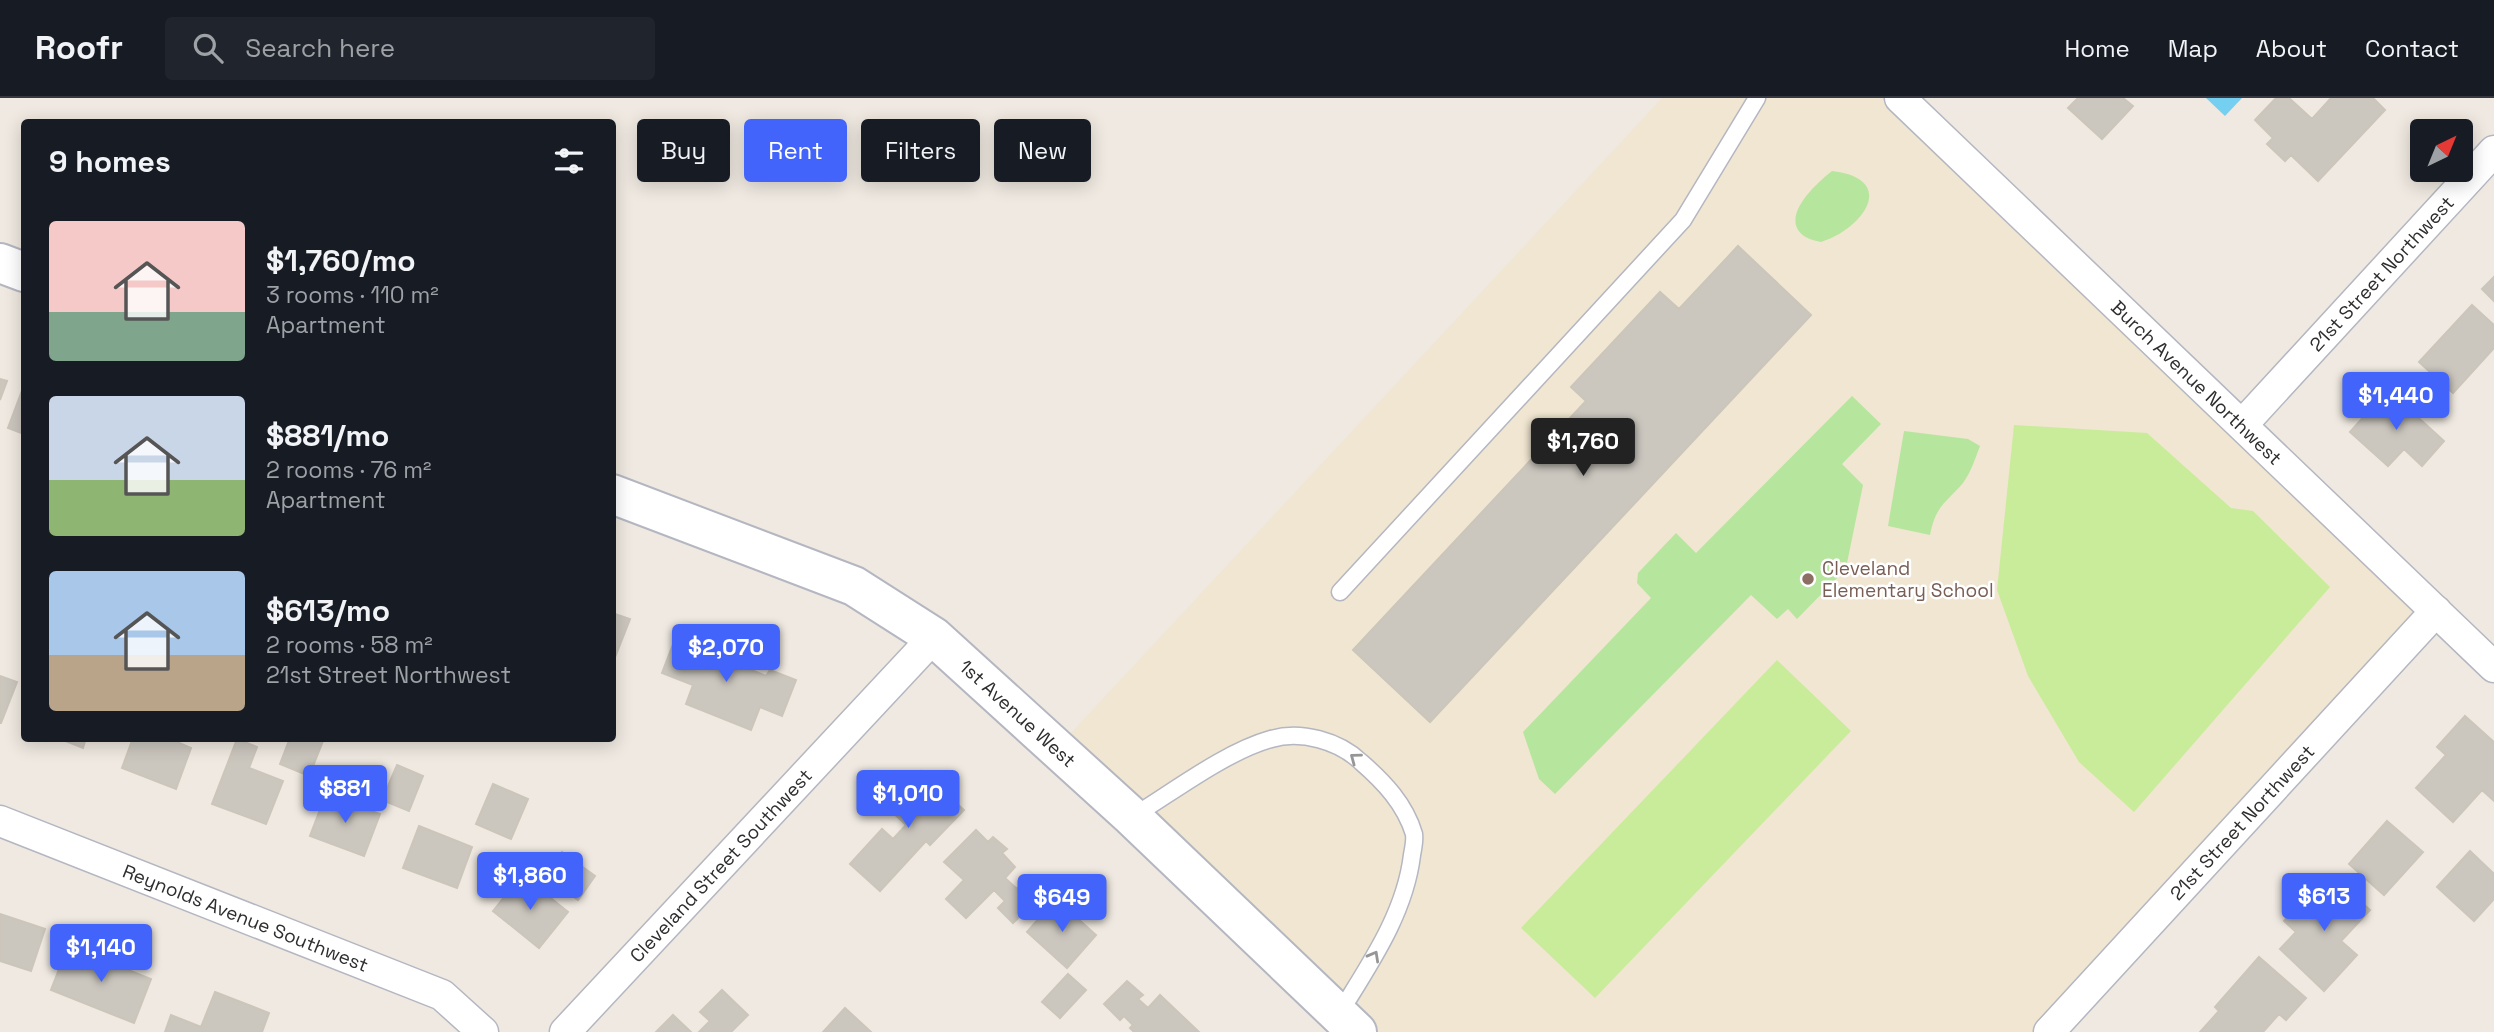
<!DOCTYPE html>
<html lang="en">
<head>
<meta charset="utf-8">
<style>
	body { margin:0; font-family:"Space Grotesk",sans-serif; background:#20242c; color:#f1f3f6; height:100vh; display:flex; flex-direction:column; font-size:26px; white-space:nowrap }
	* { box-sizing:border-box; margin:0 }
	p { font-size:23px; color:#9ea1a6 }
	.icon { flex:none; width:38px; height:38px; fill:none; stroke:currentColor; stroke-width:2; stroke-linecap:round; stroke-linejoin:round }
	.map { position:relative; flex:1; overflow:hidden }
	.sheet { position:absolute; left:21px; top:21px; width:595px; height:623px; display:flex; flex-direction:column; background:#171b24; border-radius:7px; box-shadow:0 4px 18px #0003 }
	.sheet>* { flex:none }
	.top-card { position:absolute; left:637px; top:21px; width:665px; height:63px; display:flex; gap:14px }
	.needle { width:46px; rotate:43deg }
	.controls { position:absolute; left:2410px; top:21px; display:grid; gap:14px }
	.controls a { display:grid; place-items:center; width:63px; height:63px; border-radius:7px; background:#171b24; box-shadow:0 4px 18px #0003; font-size:35px }
	.price { position:absolute; translate:-50% -60px; padding:0 16px; border-radius:7px; background:#4264fb; color:#fff; font-size:23px; line-height:46px; filter:drop-shadow(0 2px 4px #0008) }
	.price::after { content:''; position:absolute; left:50%; top:42px; width:21px; height:16px; margin-left:-10px; background:inherit; clip-path:polygon(0 0,100% 0,50% 100%) }
	.price.on { background:#222; color:#fff }
	ul { padding:0; list-style:none }
	li { display:flex; align-items:center; gap:21px; height:175px; padding:0 28px }
	li span { display:grid; place-items:center; flex:none; width:196px; height:140px; border-radius:7px; color:#555 }
	li>.icon { margin-inline-start:auto }
	span .icon { width:84px; height:84px; fill:#fffc; stroke-width:1 }
	li b { font-size:30px }
	h2 { display:flex; justify-content:space-between; align-items:center; height:84px; padding:0 28px; font-size:30px }
	.tag { padding:0 24px; border-radius:7px; background:#171b24; box-shadow:0 4px 18px #0003; font-size:24px; line-height:63px }
	.tag.on { background:#4264fb; color:#fff }
	header { display:flex; align-items:center; gap:42px; box-sizing:border-box; height:98px; padding:0 35px; background:#171b24; border-bottom:2px solid #363941 }
	header strong { font-size:33px }
	nav { display:flex; gap:38px; margin-inline-start:auto; font-size:24px }
	.search { width:490px; height:63px; background:#20242c; display:flex; align-items:center; gap:18px; box-sizing:border-box; padding:0 24px; border-radius:7px; color:#9ea1a6; font-size:26px }
	.map>svg:first-child { display:block }
	.education { fill:#f0e6d1 }
	.green { fill:#b6e59e }
	.pitch { fill:#c9ec9a }
	.water { fill:#75cff0 }
	.building { fill:#cbc7bf; stroke:#cbc5ba; stroke-width:2 }
	.lines { fill:none; stroke-linecap:round; stroke-linejoin:round }
	.lane-casing { stroke:#b4b7c1; stroke-width:19 }
	.street-casing { stroke:#b4b7c1; stroke-width:33 }
	.secondary-casing { stroke:#b4b7c1; stroke-width:42 }
	.lane { stroke:#fff; stroke-width:16 }
	.street { stroke:#fff; stroke-width:30 }
	.secondary { stroke:#fff; stroke-width:38 }
	.oneway { stroke:#969696 }
	.education-dot { fill:#8d6e63; stroke:#fff; stroke-width:2.5 }
	.labels { text-anchor:middle; dominant-baseline:central; stroke-width:5; stroke-linejoin:round; paint-order:stroke }
	.street-label { font-size:19px; fill:#2e2e2e; stroke:#fff }
	.education-label { font-size:19px; fill:#785e54; stroke:#fff; text-anchor:start }
</style>
</head>
<body>
<header>
<strong>Roofr</strong>
<div class="search"><svg class="icon" aria-label="search" viewBox="0 0 24 24"><circle cx="10" cy="10" r="6"/><path d="M15 15l6 6"/></svg>Search here</div>
<nav><a>Home</a><a>Map</a><a>About</a><a>Contact</a></nav>
</header>
<div class="map">
<svg width="2494" height="934" viewBox="0 0 2494 934">
	<rect width="100%" height="100%" fill="#efe9e1"/>
	<path class="education" d="M1662,0H1900L2436,513L2049,934H1354L1056,651Z"/>
	<path class="green" d="M1832,73C1899,81 1863,131 1821,144C1816,143 1808,141 1804,138C1778,119 1818,84 1832,73Z
		M1852,298L1881,326L1842,366L1863,387L1847,465L1826,461L1841,476L1797,521L1788,511L1777,521L1751,497L1555,696L1539,681L1523,634L1651,500L1637,485L1638,475L1676,435L1696,455Z
		M1904,333L1968,341L1980,348C1975,361 1971,374 1963,385C1945,406 1936,407 1930,437L1888,428Z"/>
	<path class="pitch" d="M2014,327L2147,335L2231,410L2253,413L2330,489L2134,714L2079,664L2028,578L1997,492Z
		M1777,562L1851,633L1595,900L1521,830Z"/>
	<path class="water" d="M2206,0H2242L2225,18Z"/>
	<path class="building" d="M2078,0H2123L2133,8L2102,41L2068,10Z
		M2276,0H2289L2312,21L2331,0H2373L2385,12L2318,83L2291,57L2285,63L2267,46L2273,40L2255,22Z
		M1738,148L1811,217L1430,624L1353,552L1586,303L1571,289L1660,194L1679,211Z
		M2494,179V203L2482,191Z
		M2472,207L2494,227V250L2453,295L2419,264Z
		M0,281L7,283L0,302Z
		M23,290H24V336L8,330Z
		M2388,292L2444,343L2422,368L2404,351L2388,368L2350,334Z
		M612,515L630,521L612,567Z
		M677,536L709,549L707,554L766,578L770,572L796,582L782,618L760,609L751,632L686,606L693,587L662,575Z
		M0,578L17,584L1,625H0Z
		M2465,618L2494,644V703L2482,692L2453,724L2416,690L2446,657L2437,649Z
		M58,640H86L83,650Z
		M133,640H168L191,650L176,691L122,670Z
		M290,640H318L323,643L309,678L280,666Z
		M237,641L257,649L249,670L283,683L266,726L212,706Z
		M397,667L423,678L409,713L382,702Z
		M921,673L964,712L930,747L926,743L880,793L850,766L882,731L893,741L906,727L887,709Z
		M493,686L528,701L511,741L476,726Z
		M326,696L380,716L364,758L310,738Z
		M2387,723L2423,754L2384,797L2349,766Z
		M419,728L472,749L457,790L403,770Z
		M976,732L988,744L993,739L1007,751L1002,755L1015,769L1005,780L1017,791L1022,786L1037,801L1013,825L998,810L1005,803L994,792L966,820L946,801L964,782L944,764Z
		M2470,753L2494,776V801L2474,823L2437,789Z
		M562,754L595,778L578,802L545,778Z
		M522,777L568,814L539,850L493,813Z
		M2336,781L2370,812L2341,843L2357,857L2324,893L2280,851L2296,834L2284,823L2315,789L2322,796Z
		M1056,801L1096,837L1067,870L1027,834Z
		M0,816L45,831L31,873L0,863Z
		M68,848L151,881L134,925L51,892Z
		M2259,859L2306,900L2286,922L2279,916L2263,934H2200L2219,913L2215,909Z
		M1068,876L1086,892L1060,920L1042,904Z
		M1127,883L1143,897L1138,901L1148,910L1160,897L1199,934H1134L1130,930L1133,927L1124,918L1120,922L1104,906Z
		M722,892L748,917L731,934H699L710,923L700,914Z
		M215,894L269,915L262,934H165L171,917L201,929Z
		M845,910L871,934H823Z
		M673,917L691,934H656Z"/>
	<g class="lines">
		<defs>
			<path id="lane" d="M1340,494L1683,122L1757,0
				M1132,719C1173,694 1225,654 1271,641C1301,632 1339,643 1361,664C1384,684 1405,706 1414,736C1415,743 1413,751 1412,757C1405,816 1369,867 1339,916"/>
			<g id="street">
				<path id="s1" d="M1900,0L2494,569"/>
				<path id="s2" d="M2242,327L2494,53"/>
				<path id="s3" d="M0,723L442,897L483,934"/>
				<path id="s4" d="M565,934L934,539"/>
				<path id="s5" d="M2049,934L2436,513"/>
			</g>
			<g id="secondary">
				<path d="M0,165L24,174"/>
				<path id="s6" d="M612,396L854,488L934,539L1132,719L1357,934"/>
			</g>
		</defs>
		<use href="#lane" class="lane-casing"/>
		<use href="#street" class="street-casing"/>
		<use href="#secondary" class="secondary-casing"/>
		<use href="#lane" class="lane"/>
		<use href="#street" class="street"/>
		<use href="#secondary" class="secondary"/>
	</g>
	<defs><path id="oneway-chevron" d="M-2-3.5L2.5 0L-2 3.5" fill="none" stroke-width="1.6" stroke-linecap="round" stroke-linejoin="round" transform="scale(1.75)"/></defs>
	<g class="oneway">
		<use href="#oneway-chevron" transform="translate(1355 660) rotate(-143)"/>
		<use href="#oneway-chevron" transform="translate(1374 858) rotate(-61)"/>
	</g>
	<circle class="education-dot" cx="1808" cy="481" r="7"/>
	<g class="labels">
		<g class="street-label">
			<text stroke="none"><textPath href="#s2" startOffset="206">21st Street Northwest</textPath></text>
			<text stroke="none"><textPath href="#s1" startOffset="411">Burch Avenue Northwest</textPath></text>
			<text stroke="none"><textPath href="#s6" startOffset="467">1st Avenue West</textPath></text>
			<text stroke="none"><textPath href="#s5" startOffset="285">21st Street Northwest</textPath></text>
			<text stroke="none"><textPath href="#s4" startOffset="228">Cleveland Street Southwest</textPath></text>
			<text stroke="none"><textPath href="#s3" startOffset="264">Reynolds Avenue Southwest</textPath></text>
		</g>
		<g class="education-label">
			<text x="1822" y="470">Cleveland<tspan x="1822" dy="22">Elementary School</tspan></text>
		</g>
	</g>
</svg>
<div class="controls">
<a><svg class="needle" viewBox="-14 -14 28 28"><path d="M0-13l5 13h-10z" fill="#e53935"/><path d="M0 13l5-13h-10z" fill="#9ea1a6"/></svg></a>
</div>
<b class="price" style="left:2396px;top:334px">$1,440</b>
<b class="price on" style="left:1583px;top:380px">$1,760</b>
<b class="price" style="left:726px;top:586px">$2,070</b>
<b class="price" style="left:345px;top:727px">$881</b>
<b class="price" style="left:908px;top:732px">$1,010</b>
<b class="price" style="left:530px;top:814px">$1,860</b>
<b class="price" style="left:2324px;top:835px">$613</b>
<b class="price" style="left:1062px;top:836px">$649</b>
<b class="price" style="left:101px;top:886px">$1,140</b>
<div class="top-card">
<a class="tag">Buy</a>
<a class="tag on">Rent</a>
<a class="tag">Filters</a>
<a class="tag">New</a>
</div>
<section class="sheet">
<h2>9 homes<svg class="icon" aria-label="filters" viewBox="0 0 24 24"><path d="M4 7h16M4 17h16"/><circle cx="9" cy="7" r="2"/><circle cx="15" cy="17" r="2"/></svg></h2>
<ul>
<li><span style="background:linear-gradient(#f6c9c9 65%,#7fa58c 0)"><svg class="icon" aria-label="home" viewBox="0 0 24 24"><path d="M3 11l9-7 9 7M6 9v11h12V9"/></svg></span><div><b>$1,760/mo</b><p>3 rooms · 110 m²</p><p>Apartment</p></div></li>
<li><span style="background:linear-gradient(#c9d6e8 60%,#8fb573 0)"><svg class="icon" aria-label="home" viewBox="0 0 24 24"><path d="M3 11l9-7 9 7M6 9v11h12V9"/></svg></span><div><b>$881/mo</b><p>2 rooms · 76 m²</p><p>Apartment</p></div></li>
<li><span style="background:linear-gradient(#a9c7e8 60%,#b9a48a 0)"><svg class="icon" aria-label="home" viewBox="0 0 24 24"><path d="M3 11l9-7 9 7M6 9v11h12V9"/></svg></span><div><b>$613/mo</b><p>2 rooms · 58 m²</p><p>21st Street Northwest</p></div></li>
</ul>
</section>
</div>
</body>
</html>
